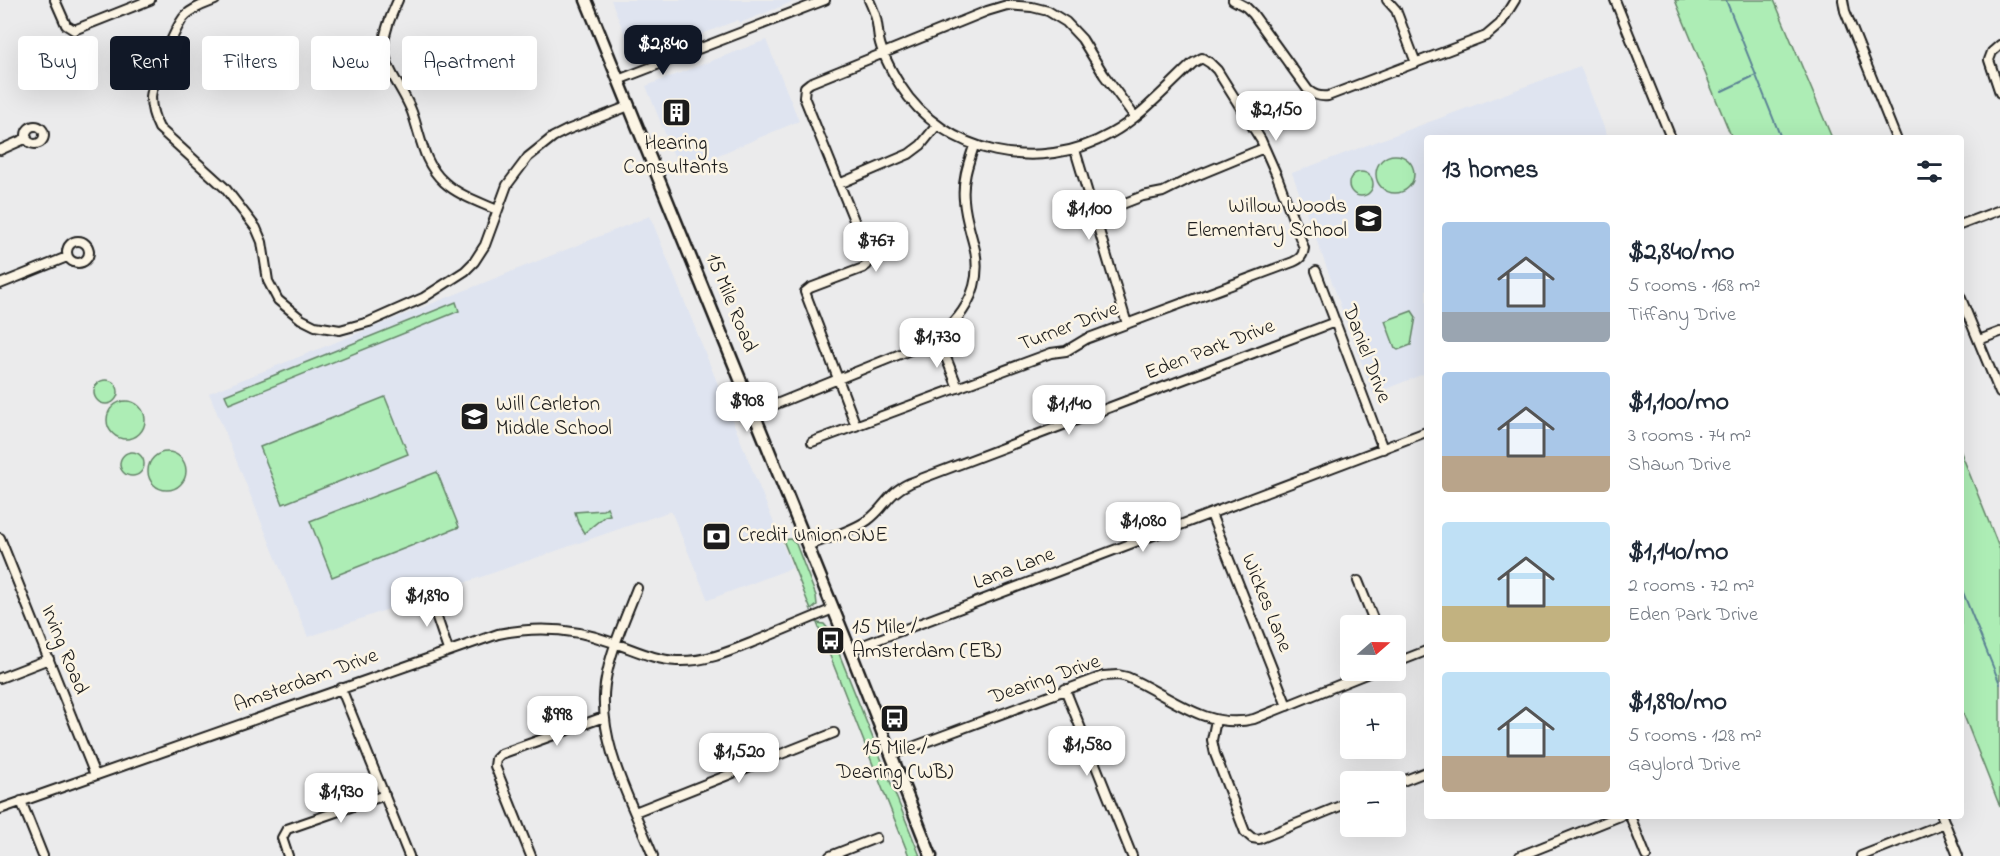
<!DOCTYPE html>
<html lang="en">
<head>
<meta charset="utf-8">
<style>
	body { margin:0; font-family:"Indie Flower",sans-serif; background:#f2f2f3; color:#1f2937; height:100vh; display:flex; flex-direction:column; font-size:22px; white-space:nowrap }
	* { box-sizing:border-box; margin:0 }
	p { font-size:20px; color:#747a83 }
	.icon { flex:none; width:33px; height:33px; fill:none; stroke:currentColor; stroke-width:2; stroke-linecap:round; stroke-linejoin:round }
	.map { position:relative; flex:1; overflow:hidden }
	.details { position:absolute; left:1424px; top:135px; width:540px; height:684px; display:flex; flex-direction:column; background:#fff; border-radius:6px; box-shadow:0 6px 24px #0002 }
	.details>* { flex:none }
	.top-card { position:absolute; left:18px; top:36px; width:570px; height:54px; display:flex; gap:12px }
	.needle { width:39px; rotate:70deg }
	.controls { position:absolute; left:1340px; top:615px; display:grid; gap:12px }
	.controls a { display:grid; place-items:center; width:66px; height:66px; border-radius:6px; background:#fff; box-shadow:0 6px 24px #0002; font-size:30px }
	.price { position:absolute; translate:-50% -51px; padding:0 14px; border-radius:12px; background:#fff; color:#222; font-size:20px; line-height:39px; filter:drop-shadow(0 2px 3px #0008) }
	.price::after { content:''; position:absolute; left:50%; top:36px; width:18px; height:14px; margin-left:-9px; background:inherit; clip-path:polygon(0 0,100% 0,50% 100%) }
	.price.on { background:#111827; color:#fff }
	ul { padding:0; list-style:none }
	li { display:flex; align-items:center; gap:18px; height:150px; padding:0 18px }
	li span { display:grid; place-items:center; flex:none; width:168px; height:120px; border-radius:6px; color:#555 }
	li>.icon { margin-inline-start:auto }
	span .icon { width:72px; height:72px; fill:#fffc; stroke-width:1 }
	li b { font-size:26px }
	h2 { display:flex; justify-content:space-between; align-items:center; height:72px; padding:0 18px; font-size:26px }
	.chip { padding:0 21px; border-radius:6px; background:#fff; box-shadow:0 6px 24px #0002; font-size:21px; line-height:54px }
	.chip.on { background:#111827; color:#fff }
	.map>svg:first-child { display:block }
	.built { fill:#dfe4f0 }
	.green { fill:#adedb5; stroke:#648468; stroke-width:1.5 }
	.lines { fill:none; stroke-linecap:round; stroke-linejoin:round }
	.stream { stroke:#5a8194; stroke-width:2 }
	.minor-casing { stroke:#1c1c1c; stroke-width:12 }
	.secondary-casing { stroke:#1c1c1c; stroke-width:15 }
	.minor { stroke:#fcf5e5; stroke-width:8 }
	.secondary { stroke:#fcf5e5; stroke-width:10 }
	.labels { text-anchor:middle; dominant-baseline:central; stroke-width:5; stroke-linejoin:round; paint-order:stroke }
	.poi-label { font-size:21px; fill:#1c1c1c; stroke:#fcf5e5; text-anchor:start }
	.street-label { font-size:21px; fill:#1c1c1c; stroke:#fcf5e5 }
</style>
</head>
<body>
<div class="map">
<svg width="2000" height="856" viewBox="0 0 2000 856">
	<rect width="100%" height="100%" fill="#ebebec"/>
	<filter id="ink" filterUnits="userSpaceOnUse"><feTurbulence type="fractalNoise" baseFrequency=".0167" numOctaves="2"/><feDisplacementMap in="SourceGraphic" scale="12" xChannelSelector="R" yChannelSelector="G"/><feConvolveMatrix kernelMatrix="1 2 1 2 8 2 1 2 1" color-interpolation-filters="sRGB"/></filter>
	<g filter="url(#ink)">
		<path class="built" d="M611,0H797L740,23L738,20L635,60Z
			M766,40L799,121L680,171L646,86Z
			M1580,66L1608,138H1426V373L1373,394L1292,173Z
			M650,216L792,568L708,600L671,511L308,637L209,393Z"/>
		<path class="green" d="M1675,0H1774L1832,138H1732Z
			M1376 174a19 19 0 1 1 38 0a19 19 0 1 1-38 0Z
			M1349 184a12 12 0 1 1 24 0a12 12 0 1 1-24 0Z
			M456,302L459,311L229,404L225,395Z
			M1412,311L1416,317L1411,345L1398,350L1395,348L1385,321Z
			M94 392a12 12 0 1 1 24 0a12 12 0 1 1-24 0Z
			M385,397L408,454L283,504L260,447Z
			M107 420a19 19 0 1 1 38 0a19 19 0 1 1-38 0Z
			M1960,450L2000,550V807L1961,708Z
			M148 471a19 19 0 1 1 38 0a19 19 0 1 1-38 0Z
			M120 464a12 12 0 1 1 24 0a12 12 0 1 1-24 0Z
			M437,472L459,527L332,577L310,521Z
			M607,507L610,515L605,516L584,533L578,523L575,512L603,510Z
			M790,539L796,544L816,596L817,605L811,610L783,540Z
			M817,623L824,624L830,631L920,856H909Z"/>
		<g class="lines">
			<path class="stream" d="M1726,0L1781,138
				M1722,91L1756,75
				M1960,585L2000,684"/>
			<defs>
				<path id="minor" d="M55,0L66,25L74,30L150,0
					M215,0C205,4 194,7 186,15C177,22 152,84 151,97C151,108 154,118 159,128L225,188L256,228L262,242L268,281L278,300L301,319L315,326L340,330L369,322L423,298L465,271L474,262L485,245L507,185L528,157L553,137L567,130L629,106
					M398,0C392,14 385,28 384,44C384,70 403,88 412,112C421,137 423,163 444,182C458,195 479,202 497,210
					M1233,0L1246,7L1253,14L1308,90C1314,95 1319,97 1328,96L1486,36L1500,24L1515,0
					M1387,0L1396,10L1416,63
					M1615,0L1671,138
					M1843,0L1845,11L1896,138
					M2000,45L1992,52L1989,60L2000,93
					M618,80L825,0
					M26 135a9 9 0 1 1 18 0a9 9 0 1 1-18 0Z
					M0,150L27,138
					M1075,150L1127,324
					M839,184L909,154L921,145L937,125
					M1094,215L1143,196L1163,192L1191,178L1264,148
					M1960,225L2000,210
					M67 252a11 11 0 1 1 22 0a11 11 0 1 1-22 0Z
					M1316,271L1383,449
					M0,284L67,257
					M1960,296L2000,393
					M934,339L947,360L958,388
					M1979,340L2000,332
					M753,410L774,405L925,344C960,325 983,291 975,250C971,233 965,217 964,200C962,181 968,164 974,146
					M856,426L805,292L810,288L863,268L867,265L869,257L804,97L805,87L810,83L987,11L1007,5L1032,7L1048,11L1066,22L1082,39L1104,75L1135,117
					M812,442L1051,353L1066,351L1086,339L1293,262C1300,259 1303,256 1304,248L1277,176L1261,140L1217,70L1210,63L1202,58L1193,63C1167,87 1141,117 1110,134C1040,174 944,155 900,85C892,72 882,54 879,39C877,22 877,17 869,0
					M1211,514L1287,706
					M0,538L95,775
					M807,546C827,538 851,532 868,520C886,507 886,494 910,483L1335,322
					M1358,581L1376,626
					M637,588C625,619 610,651 605,684C597,743 632,803 653,856
					M430,597L448,650
					M850,650L1426,432
					M1395,663L1426,651
					M0,678L49,659
					M341,688L409,856
					M1065,689L1132,856
					M1216,720L1212,740L1215,754L1245,832L1252,838L1259,839L1350,802
					M891,755L1103,676L1118,675L1127,677C1169,695 1206,731 1254,719L1376,670
					M1395,784L1426,772
					M21,801L43,856
					M0,809L498,634C537,626 574,628 611,642C633,649 654,660 677,661C708,662 733,650 761,639C785,629 809,619 833,609
					M635,812L834,733
					M1630,816L1646,856
					M1942,816L1958,856
					M288,856L282,838L287,829L385,795
					M531,856L495,766L496,759L501,754L604,717
					M830,856L876,838
					M1520,856L1620,816
					M1861,856L1945,823"/>
				<path id="secondary" d="M586,0L850,650L931,856"/>
			</defs>
			<use href="#minor" class="minor-casing"/>
			<use href="#secondary" class="secondary-casing"/>
			<use href="#minor" class="minor"/>
			<use href="#secondary" class="secondary"/>
		</g>
	</g>
	<defs>
		<symbol id="building-square" viewBox="-11 -11 22 22"><rect x="-9" y="-9" width="18" height="18" rx="4" fill="#1c1c1c" stroke="#fcf5e5"/><path d="M-4-6H4V6H1V3H-1V6H-4ZM-2.5-4.3h1.7v1.8h-1.7ZM.8-4.3h1.7v1.8H.8ZM-2.5-1h1.7V.8h-1.7ZM.8-1h1.7V.8H.8Z" fill="#fff"/></symbol>
		<symbol id="school-square" viewBox="-11 -11 22 22"><rect x="-9" y="-9" width="18" height="18" rx="4" fill="#1c1c1c" stroke="#fcf5e5"/><path d="M0-5L7-2L0 1L-7-2ZM-4 1L0 2.5L4 1V4Q0 6-4 4Z" fill="#fff"/></symbol>
		<symbol id="bank-square" viewBox="-11 -11 22 22"><rect x="-9" y="-9" width="18" height="18" rx="4" fill="#1c1c1c" stroke="#fcf5e5"/><path d="M-6-4H6V4H-6ZM0-2.3a2.3 2.3 0 1 0 0 4.6a2.3 2.3 0 1 0 0-4.6Z" fill="#fff"/></symbol>
		<symbol id="bus-square" viewBox="-11 -11 22 22"><rect x="-9" y="-9" width="18" height="18" rx="4" fill="#1c1c1c" stroke="#fcf5e5"/><path d="M-5-6H5V4H4V6H2V4H-2V6H-4V4H-5ZM-3.5-4V0h7V-4ZM-3.5 1.2v1.5H-2V1.2ZM2 1.2v1.5H3.5V1.2Z" fill="#fff"/></symbol>
	</defs>
	<g fill-rule="evenodd">
		<use href="#building-square" x="660" y="96" width="33" height="33"/>
		<use href="#school-square" x="1352" y="202" width="33" height="33"/>
		<use href="#school-square" x="458" y="400" width="33" height="33"/>
		<use href="#bank-square" x="700" y="520" width="33" height="33"/>
		<use href="#bus-square" x="814" y="624" width="33" height="33"/>
		<use href="#bus-square" x="878" y="702" width="33" height="33"/>
	</g>
	<g class="labels">
		<g class="poi-label">
			<text x="676" y="144" text-anchor="middle">Hearing<tspan x="676" dy="24">Consultants</tspan></text>
			<text x="1347" y="207" text-anchor="end">Willow Woods<tspan x="1347" dy="24">Elementary School</tspan></text>
			<text x="496" y="405">Will Carleton<tspan x="496" dy="24">Middle School</tspan></text>
			<text x="738" y="536">Credit Union ONE</text>
			<text x="852" y="628">15 Mile /<tspan x="852" dy="24">Amsterdam (EB)</tspan></text>
			<text x="895" y="749" text-anchor="middle">15 Mile /<tspan x="895" dy="24">Dearing (WB)</tspan></text>
		</g>
		<g class="street-label">
			<text transform="translate(731 303) rotate(68)">15 Mile Road</text>
			<text transform="translate(1069 327) rotate(-21)">Turner Drive</text>
			<text transform="translate(1210 350) rotate(-21)">Eden Park Drive</text>
			<text transform="translate(1366 354) rotate(69)">Daniel Drive</text>
			<text transform="translate(1014 569) rotate(-21)">Lana Lane</text>
			<text transform="translate(1266 603) rotate(68)">Wickes Lane</text>
			<text transform="translate(64 650) rotate(68)">Irving Road</text>
			<text transform="translate(1045 680) rotate(-19)">Dearing Drive</text>
			<text transform="translate(306 681) rotate(-20)">Amsterdam Drive</text>
		</g>
	</g>
</svg>
<div class="controls">
<a><svg class="needle" viewBox="-14 -14 28 28"><path d="M0-13l5 13h-10z" fill="#e53935"/><path d="M0 13l5-13h-10z" fill="#747a83"/></svg></a>
<a>+</a>
<a>−</a>
</div>
<b class="price on" style="left:663px;top:76px">$2,840</b>
<b class="price" style="left:1276px;top:142px">$2,150</b>
<b class="price" style="left:1089px;top:241px">$1,100</b>
<b class="price" style="left:876px;top:273px">$767</b>
<b class="price" style="left:937px;top:369px">$1,730</b>
<b class="price" style="left:747px;top:433px">$908</b>
<b class="price" style="left:1069px;top:436px">$1,140</b>
<b class="price" style="left:1143px;top:553px">$1,080</b>
<b class="price" style="left:427px;top:628px">$1,890</b>
<b class="price" style="left:557px;top:747px">$998</b>
<b class="price" style="left:1087px;top:777px">$1,580</b>
<b class="price" style="left:739px;top:784px">$1,520</b>
<b class="price" style="left:341px;top:824px">$1,930</b>
<div class="top-card">
<a class="chip">Buy</a>
<a class="chip on">Rent</a>
<a class="chip">Filters</a>
<a class="chip">New</a>
<a class="chip">Apartment</a>
</div>
<section class="details">
<h2>13 homes<svg class="icon" aria-label="filters" viewBox="0 0 24 24"><path d="M4 7h16M4 17h16"/><circle cx="9" cy="7" r="2"/><circle cx="15" cy="17" r="2"/></svg></h2>
<ul>
<li><span style="background:linear-gradient(#a9c7e8 75%,#9aa5b1 0)"><svg class="icon" aria-label="home" viewBox="0 0 24 24"><path d="M3 11l9-7 9 7M6 9v11h12V9"/></svg></span><div><b>$2,840/mo</b><p>5 rooms · 168 m²</p><p>Tiffany Drive</p></div></li>
<li><span style="background:linear-gradient(#a9c7e8 70%,#b9a48a 0)"><svg class="icon" aria-label="home" viewBox="0 0 24 24"><path d="M3 11l9-7 9 7M6 9v11h12V9"/></svg></span><div><b>$1,100/mo</b><p>3 rooms · 74 m²</p><p>Shawn Drive</p></div></li>
<li><span style="background:linear-gradient(#bfe0f5 70%,#c2b280 0)"><svg class="icon" aria-label="home" viewBox="0 0 24 24"><path d="M3 11l9-7 9 7M6 9v11h12V9"/></svg></span><div><b>$1,140/mo</b><p>2 rooms · 72 m²</p><p>Eden Park Drive</p></div></li>
<li><span style="background:linear-gradient(#bfe0f5 70%,#b9a48a 0)"><svg class="icon" aria-label="home" viewBox="0 0 24 24"><path d="M3 11l9-7 9 7M6 9v11h12V9"/></svg></span><div><b>$1,890/mo</b><p>5 rooms · 128 m²</p><p>Gaylord Drive</p></div></li>
</ul>
</section>
</div>
</body>
</html>
